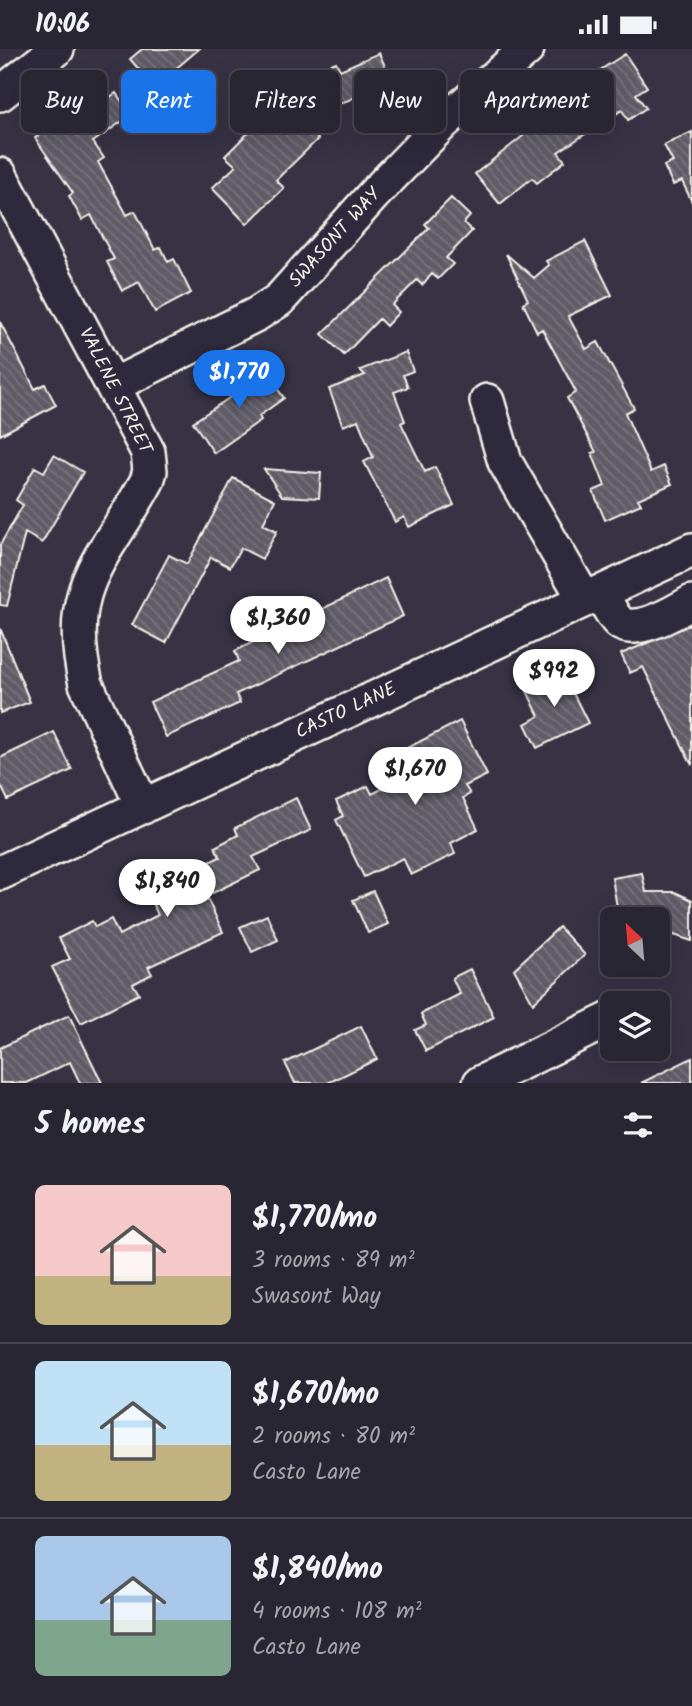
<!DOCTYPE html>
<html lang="en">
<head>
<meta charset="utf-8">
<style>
	body { margin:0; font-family:Kalam,sans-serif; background:#35323f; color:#f1f3f6; height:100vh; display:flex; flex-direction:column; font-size:26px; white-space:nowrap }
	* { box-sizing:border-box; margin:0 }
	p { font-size:23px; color:#a5a5ac }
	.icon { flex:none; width:38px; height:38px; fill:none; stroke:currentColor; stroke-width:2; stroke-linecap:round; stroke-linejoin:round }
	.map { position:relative; height:1034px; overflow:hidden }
	.details { display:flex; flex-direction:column; background:#292633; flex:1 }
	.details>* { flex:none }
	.banner { position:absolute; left:21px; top:21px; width:651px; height:63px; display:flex; gap:14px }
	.needle { width:46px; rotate:334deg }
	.controls { position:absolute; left:600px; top:858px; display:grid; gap:14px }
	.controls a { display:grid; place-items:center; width:70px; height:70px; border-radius:10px; background:#292633; box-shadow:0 7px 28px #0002,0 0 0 2px #45434e; font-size:35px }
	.price { position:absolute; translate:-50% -60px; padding:0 16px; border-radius:24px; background:#fff; color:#222; font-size:23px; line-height:46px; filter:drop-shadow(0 2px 4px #0008) }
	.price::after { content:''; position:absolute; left:50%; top:42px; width:21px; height:16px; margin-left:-10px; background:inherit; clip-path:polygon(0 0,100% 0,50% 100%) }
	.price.active { background:#1a73e8; color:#fff }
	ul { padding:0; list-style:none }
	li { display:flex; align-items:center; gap:21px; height:175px; padding:0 35px }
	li+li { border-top:2px solid #45434e }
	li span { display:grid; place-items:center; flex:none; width:196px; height:140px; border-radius:10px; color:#555 }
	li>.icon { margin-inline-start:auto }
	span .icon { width:84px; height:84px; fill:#fffc; stroke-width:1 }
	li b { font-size:30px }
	h2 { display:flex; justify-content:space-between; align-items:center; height:84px; padding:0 35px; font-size:30px }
	.chip { padding:0 24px; border-radius:10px; background:#292633; box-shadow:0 7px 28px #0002,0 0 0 2px #45434e; font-size:24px; line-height:63px }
	.chip.active { background:#1a73e8; color:#fff }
	.status { display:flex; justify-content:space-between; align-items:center; height:49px; padding:0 35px; background:#292633; direction:ltr }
	.status svg { height:19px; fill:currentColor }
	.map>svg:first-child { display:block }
	.building { fill:url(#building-back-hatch); stroke:#f4f1e8; stroke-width:2 }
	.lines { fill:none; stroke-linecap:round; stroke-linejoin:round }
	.minor-casing { stroke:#f4f1e8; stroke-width:38 }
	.minor { stroke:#2f2a3d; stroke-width:33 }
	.labels { text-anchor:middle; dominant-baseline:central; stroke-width:5; stroke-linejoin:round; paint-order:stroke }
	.street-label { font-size:19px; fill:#f4f1e8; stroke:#2f2a3d }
</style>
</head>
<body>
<div class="status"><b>10:06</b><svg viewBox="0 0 49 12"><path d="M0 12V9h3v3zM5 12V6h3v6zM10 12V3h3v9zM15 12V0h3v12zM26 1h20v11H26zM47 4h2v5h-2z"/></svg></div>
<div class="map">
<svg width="692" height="1034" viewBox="0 0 692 1034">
	<defs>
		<pattern id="building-back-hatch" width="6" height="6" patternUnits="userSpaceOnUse" patternTransform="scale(1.75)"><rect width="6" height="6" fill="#5f5c67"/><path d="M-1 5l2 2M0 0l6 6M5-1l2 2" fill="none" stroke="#77747d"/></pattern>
	</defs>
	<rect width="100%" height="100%" fill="#373244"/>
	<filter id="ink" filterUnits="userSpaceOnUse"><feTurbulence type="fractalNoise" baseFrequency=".0143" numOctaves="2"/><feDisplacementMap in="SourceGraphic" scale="14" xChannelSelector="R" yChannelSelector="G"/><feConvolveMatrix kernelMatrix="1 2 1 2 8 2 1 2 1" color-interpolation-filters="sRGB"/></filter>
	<g filter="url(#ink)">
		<path class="building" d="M142,0H199L154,38L130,10Z
			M379,4L395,40L368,51L365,44L332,58L316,21L336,13L340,21Z
			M625,5L647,38L636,45L646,59L628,71L622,61L558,103L565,112L537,134L532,129L500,155L475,125L586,37L583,32Z
			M265,37L286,65L290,61L318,90L276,131L284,139L247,175L212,139L236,117L225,107L262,70L247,51Z
			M116,44L131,66L93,93L104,109L98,113L127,166L135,162L155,201L161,198L168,213L174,210L191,244L155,263L139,233L122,242L107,213L114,210L91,166L82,171L69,147L73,144L35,89L92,50L97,57Z
			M692,83V153L682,132L673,136L664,117L673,113L664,96Z
			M451,149L470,167L464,174L472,182L446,209L453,215L438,230L432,225L422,236L417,231L392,256L399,263L386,277L379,270L344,306L322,285L429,179L425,175Z
			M585,192L612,246L568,267L586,300L598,293L634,359L625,364L651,423L664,417L672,435L638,450L641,455L605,471L593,442L605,437L592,404L596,403L567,349L576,343L542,280L537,283L523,254L528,251L506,205L534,229L549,216L546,212Z
			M0,273L35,340L45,335L56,356L0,386Z
			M406,303L413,322L403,326L408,338L394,343L405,372L401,374L425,423L435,418L454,456L409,478L404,468L395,473L364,413L373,408L358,371L343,377L329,340L365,326L360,321Z
			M261,316L284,349L259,367L261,371L214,404L193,373L241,341L236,333Z
			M54,406L83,423L42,494L25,484L7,557L0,556V496L23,456L16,451L35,418L44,423Z
			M264,420L321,424L319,449L282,447Z
			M233,429L275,451L263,475L277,482L262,510L241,499L230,518L211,508L166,594L132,576L169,506L187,515Z
			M386,529L403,567L236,645L240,654L166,688L150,653L239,612L235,602Z
			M692,575V716L643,618L630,624L621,605Z
			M0,579L30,653L0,664Z
			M561,620L588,674L537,699L525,675L539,667L525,638Z
			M460,672L487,726L465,737L470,745L463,749L478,780L451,794L455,805L411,826L403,809L364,828L336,771L343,767L336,752L368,737L372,745L416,723L405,700Z
			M54,683L72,721L8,751L0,735V709Z
			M296,749L311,781L253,808L260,821L206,847L223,883L148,918L152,925L133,935L139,945L81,974L52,918L70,910L59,889L92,872L95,878L111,870L119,886L158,866L151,851L172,841L168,832L220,808L215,798L238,786L235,779Z
			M642,824L646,843H675L692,851V892L671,885L658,887V870H619L612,829Z
			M373,842L388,875L368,884L353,851Z
			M267,866L278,891L252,903L240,878Z
			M559,878L585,906L533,954L514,920Z
			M470,920L494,968L426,1002L415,981L426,976L421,965L460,945L452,929Z
			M69,966L102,1034H80L70,1013L27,1034H0V999Z
			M361,977L377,1010L328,1034H295L285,1014Z
			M692,1009V1034H641Z"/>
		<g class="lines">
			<defs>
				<path id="minor" d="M0,45L57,0
					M0,126L148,403L150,422L147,432C105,510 62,535 86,635L143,758
					M114,336L257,265L279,251L375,144L444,73L527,0
					M487,352L505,413L585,551
					M601,543C606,552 611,566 619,573C635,587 677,562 692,553
					M0,824L692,501
					M480,1034L612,969"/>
			</defs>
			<use href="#minor" class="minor-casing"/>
			<use href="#minor" class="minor"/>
		</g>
	</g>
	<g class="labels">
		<g class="street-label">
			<text transform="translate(335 189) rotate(-48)">SWASONT WAY</text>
			<text transform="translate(115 342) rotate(63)">VALENE STREET</text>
			<text transform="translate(346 662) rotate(-25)">CASTO LANE</text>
		</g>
	</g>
</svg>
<div class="controls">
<a><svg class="needle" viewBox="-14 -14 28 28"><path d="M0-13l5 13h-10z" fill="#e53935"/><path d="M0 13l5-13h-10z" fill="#a5a5ac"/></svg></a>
<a><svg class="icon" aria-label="layers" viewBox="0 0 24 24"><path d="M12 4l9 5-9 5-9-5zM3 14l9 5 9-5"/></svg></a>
</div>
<b class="price active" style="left:239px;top:361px">$1,770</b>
<b class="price" style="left:278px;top:607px">$1,360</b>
<b class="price" style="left:554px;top:660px">$992</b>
<b class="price" style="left:415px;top:758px">$1,670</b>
<b class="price" style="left:167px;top:870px">$1,840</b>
<div class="banner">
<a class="chip">Buy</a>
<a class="chip active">Rent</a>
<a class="chip">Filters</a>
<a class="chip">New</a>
<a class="chip">Apartment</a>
</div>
</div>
<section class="details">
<h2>5 homes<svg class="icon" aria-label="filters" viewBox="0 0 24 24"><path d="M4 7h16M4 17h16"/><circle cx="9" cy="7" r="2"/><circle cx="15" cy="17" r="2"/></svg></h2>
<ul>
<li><span style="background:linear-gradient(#f6c9c9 65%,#c2b280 0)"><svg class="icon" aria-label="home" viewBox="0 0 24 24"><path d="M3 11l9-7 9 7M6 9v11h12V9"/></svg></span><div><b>$1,770/mo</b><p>3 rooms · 89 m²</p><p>Swasont Way</p></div></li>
<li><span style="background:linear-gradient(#bfe0f5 60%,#c2b280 0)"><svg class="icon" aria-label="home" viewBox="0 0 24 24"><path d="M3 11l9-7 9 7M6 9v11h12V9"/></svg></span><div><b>$1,670/mo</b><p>2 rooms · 80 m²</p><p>Casto Lane</p></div></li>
<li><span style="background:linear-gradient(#a9c7e8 60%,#7fa58c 0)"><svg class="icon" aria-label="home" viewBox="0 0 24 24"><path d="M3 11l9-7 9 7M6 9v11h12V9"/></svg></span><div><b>$1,840/mo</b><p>4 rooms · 108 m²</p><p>Casto Lane</p></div></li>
</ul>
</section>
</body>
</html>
